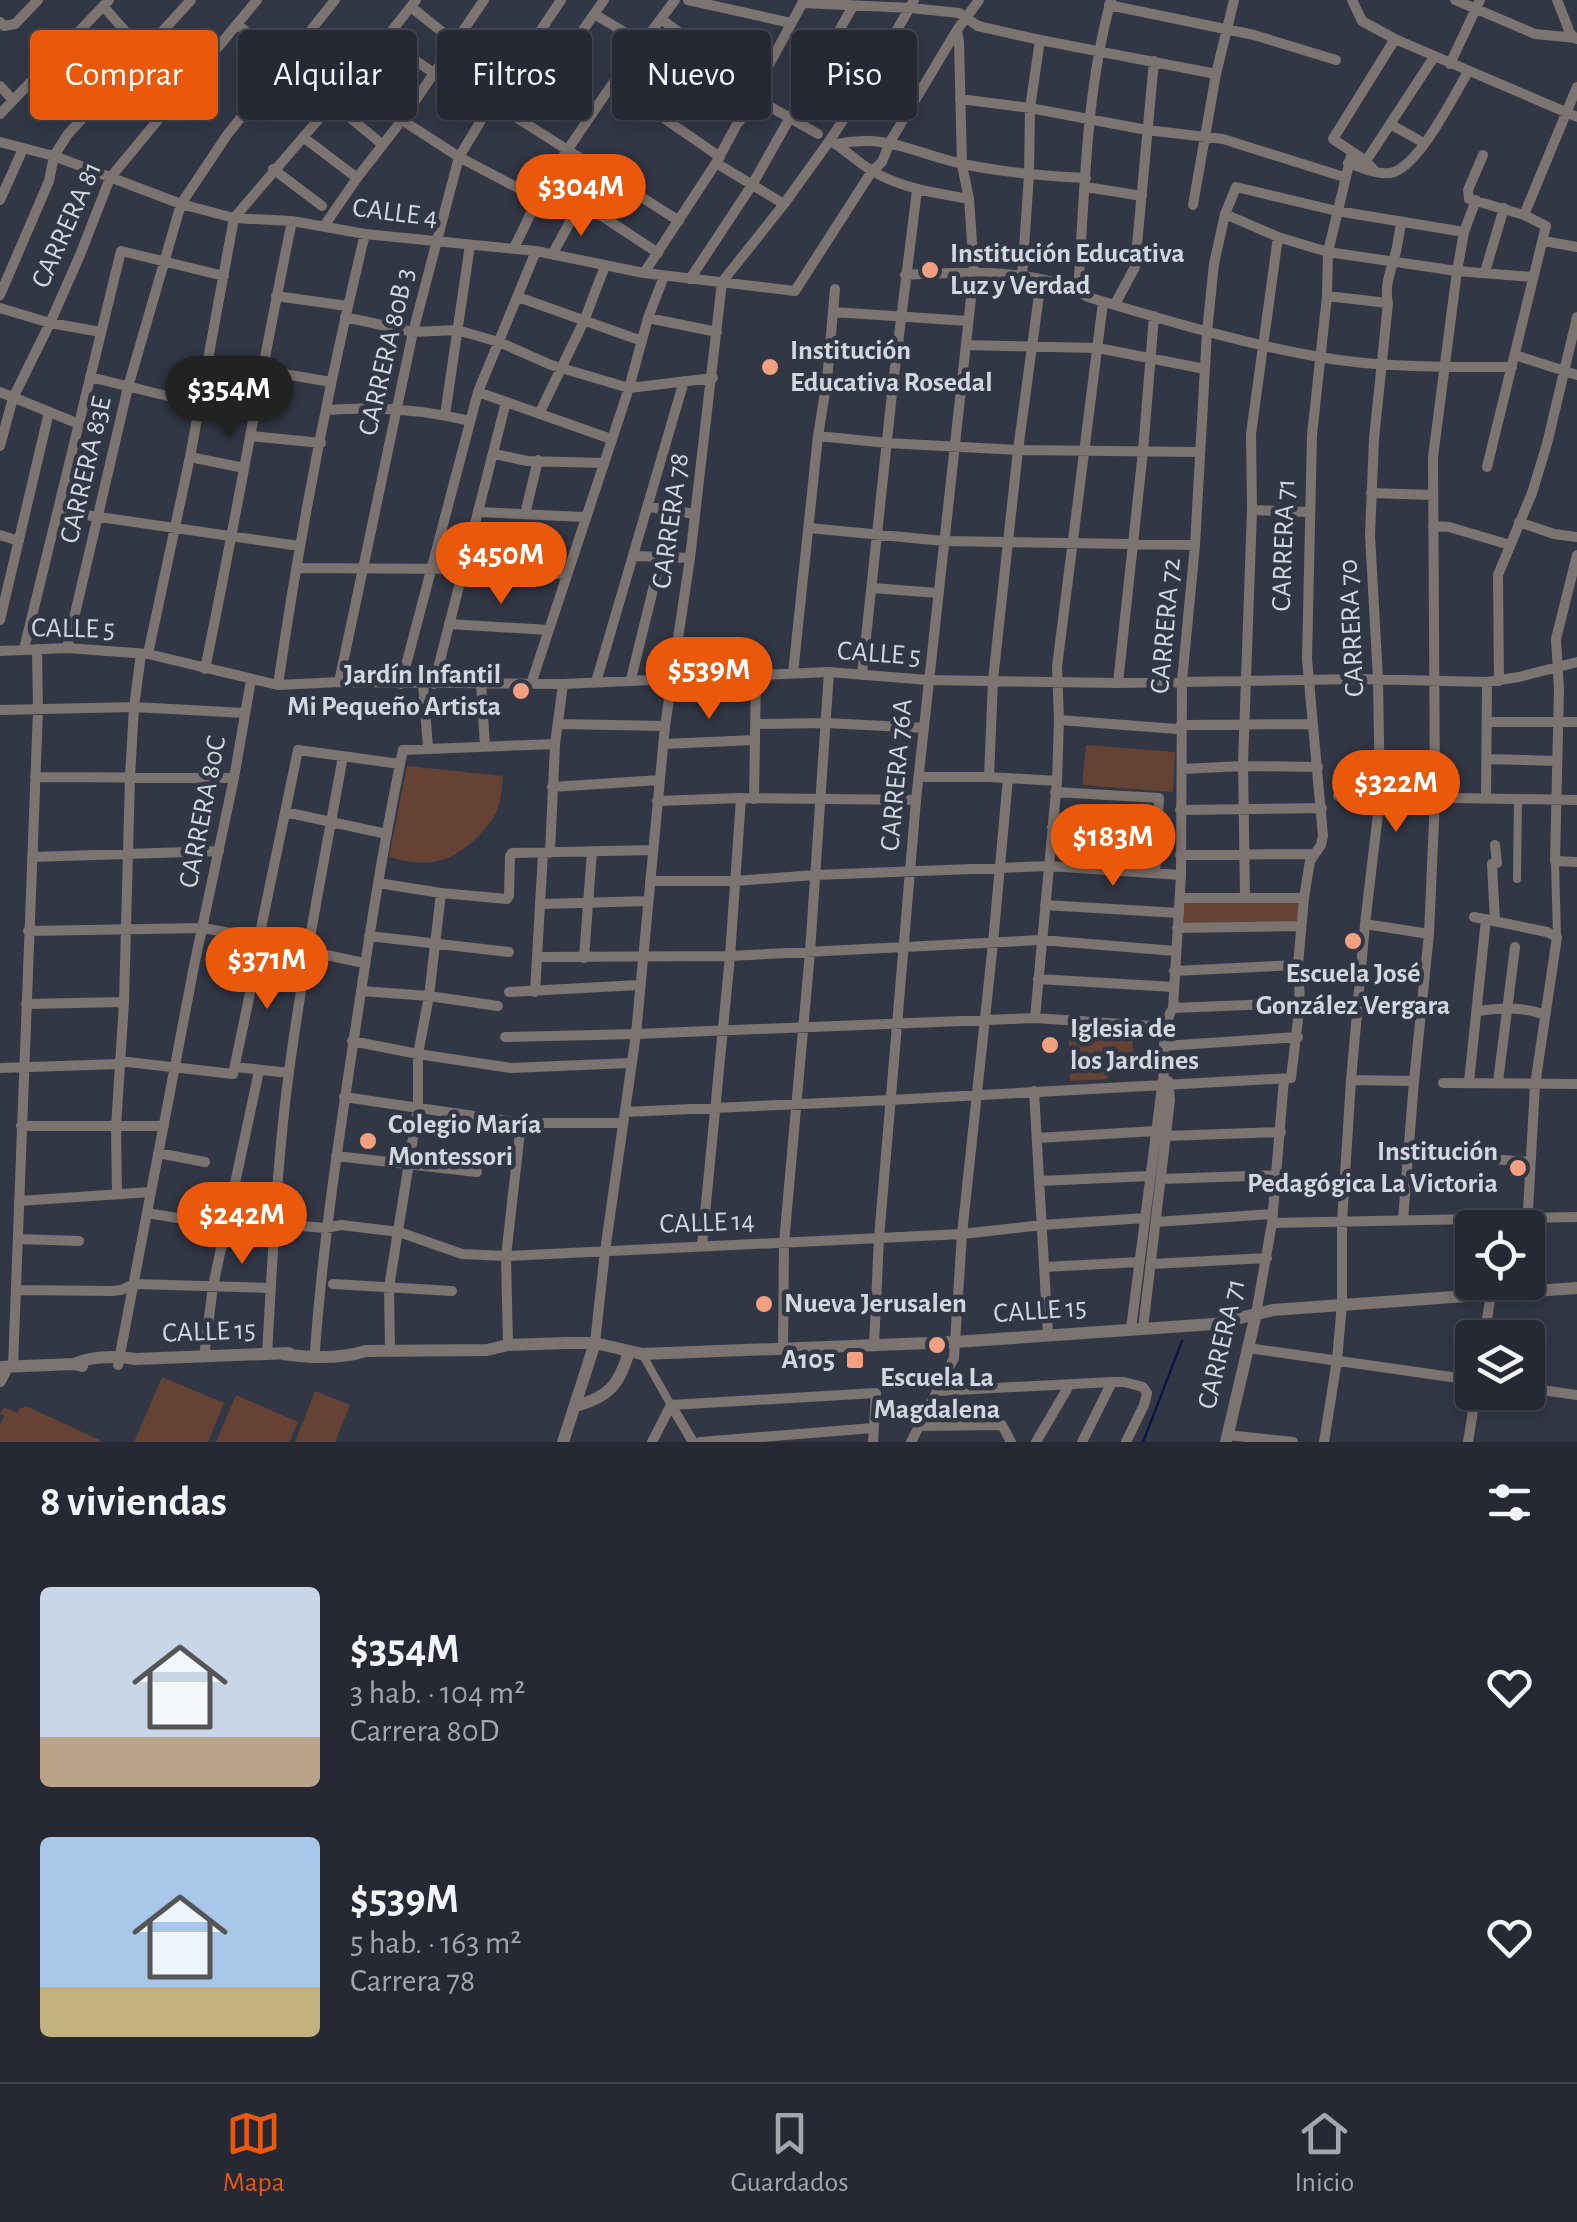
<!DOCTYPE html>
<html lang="es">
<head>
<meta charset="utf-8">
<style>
	body { margin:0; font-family:"Alegreya Sans",sans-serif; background:#323540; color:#f1f3f6; height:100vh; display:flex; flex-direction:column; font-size:38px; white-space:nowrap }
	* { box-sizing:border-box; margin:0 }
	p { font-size:32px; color:#a4a6ac }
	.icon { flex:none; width:55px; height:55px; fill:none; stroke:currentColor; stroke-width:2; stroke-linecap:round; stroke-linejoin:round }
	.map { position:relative; height:1442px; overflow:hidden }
	.drawer { display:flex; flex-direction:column; background:#262934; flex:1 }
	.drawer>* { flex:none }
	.hud { position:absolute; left:30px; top:30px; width:1000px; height:90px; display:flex; gap:20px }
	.fabs { position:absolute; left:1455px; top:1210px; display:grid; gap:20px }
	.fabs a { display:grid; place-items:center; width:90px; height:90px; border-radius:10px; background:#262934; box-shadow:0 5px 15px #0003,0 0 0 2px #42454f; font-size:50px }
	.price { position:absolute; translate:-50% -85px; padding:0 22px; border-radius:35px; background:#ea580c; color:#fff; font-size:32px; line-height:65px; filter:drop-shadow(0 2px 5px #0008) }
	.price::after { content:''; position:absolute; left:50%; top:60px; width:30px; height:22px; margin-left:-15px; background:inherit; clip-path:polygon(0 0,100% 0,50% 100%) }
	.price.selected { background:#222; color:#fff }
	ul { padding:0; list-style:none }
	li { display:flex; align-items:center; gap:30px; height:250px; padding:0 40px }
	li span { display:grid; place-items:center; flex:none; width:280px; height:200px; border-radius:10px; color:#555 }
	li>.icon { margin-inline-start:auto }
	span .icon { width:120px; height:120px; fill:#fffc; stroke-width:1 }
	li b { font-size:42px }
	h2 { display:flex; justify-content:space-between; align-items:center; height:120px; padding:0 40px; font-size:42px }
	.chip { padding:0 35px; border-radius:10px; background:#262934; box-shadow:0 5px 15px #0003,0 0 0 2px #42454f; font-size:35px; line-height:90px }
	.chip.selected { background:#ea580c; color:#fff }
	.dock { display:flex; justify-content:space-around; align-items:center; height:140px; border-top:2px solid #42454f; background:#262934; font-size:28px; color:#a4a6ac }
	.dock a { display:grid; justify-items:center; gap:5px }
	.dock .selected { color:#ea580c }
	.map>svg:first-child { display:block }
	.green { fill:#654234 }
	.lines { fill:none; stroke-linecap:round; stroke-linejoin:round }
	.stream { stroke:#0c1642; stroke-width:2.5 }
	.pedestrian { stroke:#7c7471; stroke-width:8 }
	.minor { stroke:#7c7471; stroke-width:10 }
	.tertiary { stroke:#7c7471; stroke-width:12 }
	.poi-dot { fill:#f2a080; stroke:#323745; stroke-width:4 }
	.labels { text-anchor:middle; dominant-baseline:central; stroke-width:9; stroke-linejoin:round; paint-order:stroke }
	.street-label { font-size:28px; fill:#d2d6de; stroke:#323745 }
	.poi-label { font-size:28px; font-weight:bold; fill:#d2d6de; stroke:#323745; text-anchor:start }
</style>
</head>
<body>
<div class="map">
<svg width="1577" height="1442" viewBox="0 0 1577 1442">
	<rect width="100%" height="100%" fill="#323745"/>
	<path class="green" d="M1086,745L1175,752L1173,792L1082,785Z
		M407,766L503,776C502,786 501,798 498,808C489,830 461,856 438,861C422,865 405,861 389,857Z
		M1184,899L1302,900L1299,923L1182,924Z
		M1068,1024L1132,1028L1133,1053H1106L1108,1079L1070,1081Z
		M162,1377L224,1403L208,1442H134Z
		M315,1391L350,1405L335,1442H295Z
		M236,1395L298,1422L289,1442H216Z
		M4,1407L17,1413L20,1408L28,1407L100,1440L99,1442H0V1424L4,1416L0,1414Z"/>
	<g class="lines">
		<path class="stream" d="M1143,1442L1182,1341"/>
		<path class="pedestrian" d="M1555,861L1557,937
			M1517,879L1518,799
			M642,1354L671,1405"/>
		<path class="minor" d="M688,0L791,23
			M1352,0L1362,21L1395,39L1577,117
			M1455,0L1535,34L1577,38
			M1557,0L1570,33L1576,39
			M802,3L911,8L959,13L978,26L1040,40L1216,74
			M1109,5L1254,35L1336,60
			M103,6L142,50L183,87
			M411,7L456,43
			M594,14L643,43
			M661,19L717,60
			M0,22L4,26L15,24L38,0
			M237,24L383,145
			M464,32L515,68
			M398,49L434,73
			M637,51L740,121
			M1450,64L1480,0
			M360,71L409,109
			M613,83L720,157
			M0,86L12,99
			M753,97L818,134
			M960,99L1030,108L1147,130L1223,139L1344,177
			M492,102L679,221
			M0,114L109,0
			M402,120L459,157L537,198
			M520,120L604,0
			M1390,124L1424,143
			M303,137L357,178
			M0,142L54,156L181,204L234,218L292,221L365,234L536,251L644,273L795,291L872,171L882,162L890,142L957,30L979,0
			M834,143C848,152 860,164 874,172C904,189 936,193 969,199
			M837,144C892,133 918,156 968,165C1007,173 1046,176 1086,178
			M1483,155L1468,190L1469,199L1524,215L1546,226L1487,467
			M1366,161L1434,57
			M716,163L784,204
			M1348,163C1361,167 1381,177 1394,172C1422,161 1452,98 1468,72
			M273,169L322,206
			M1374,170L1366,161L1333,139L1395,39
			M547,180L658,253
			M1086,187L1142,196
			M0,200L23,149
			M1193,205L1216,74L1234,0
			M1225,214L1278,237L1328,252L1457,271L1533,277
			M1524,215L1577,87
			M324,226L357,178L402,120L484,0
			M1544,241L1577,247
			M514,248L547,180L613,83L675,0
			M553,253L581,202
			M1485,272L1504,208
			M644,273L716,163L804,0
			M905,275C960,272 1040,267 1088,297C1164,320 1241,343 1319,357C1382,368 1448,367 1512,367
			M1022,277L1029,175L1030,108L1040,40
			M690,279L752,185L853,6
			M1078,291C1085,193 1085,95 1111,0
			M0,295L49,181L54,156L68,134L191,0
			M276,296L347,306
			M1327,296L1388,303
			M518,297L642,341
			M1115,304L1135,267L1154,61
			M0,308L50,323L101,332
			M833,312L968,321
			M345,317L413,332L457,330L499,342L551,365L629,388L713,378
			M648,318L717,332
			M966,345L1098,348L1205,369
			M1515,355L1577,375
			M208,361L331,382
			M90,377L200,404
			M0,392L79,424
			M478,392L611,439
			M326,410C375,406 422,409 470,421
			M539,414L584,321L605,266
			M445,415L470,245
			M250,436L321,443
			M818,436L887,443L1018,450L1199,452
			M0,446L13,398L50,323L80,255L110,178L257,0
			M495,454L527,461L603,463
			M190,457L244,468
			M1371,493L1432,495
			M649,507L695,514
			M1252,510L1309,512
			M58,511L299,546
			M479,512L584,517
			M525,514L538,460
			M1519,522L1554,534L1577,537
			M1433,526L1449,527L1510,545
			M809,528L944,541L1195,545
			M0,535L19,541
			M1577,555L1556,639L1559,689L1555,861L1577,862
			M635,556L690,558
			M296,568L464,569L566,574
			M872,588L938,593
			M0,620L49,412
			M449,624L549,630
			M67,648L128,387L181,204L227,135L335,0
			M24,649L121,251L224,276
			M0,651L67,648L148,654L278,685L339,682L563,684L829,672L928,680L1118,683L1361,679L1487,682L1519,677L1577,662
			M148,654L190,457L234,218L360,71L416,0
			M205,669C236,520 261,370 292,221
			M793,673L818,436L827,380L835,289
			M862,675L893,384L917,190
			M631,679L661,557
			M1499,681L1498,575L1532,493L1547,444L1577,317
			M339,682L413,332L459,157L485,114L561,0
			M596,682L684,381
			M1118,683L1143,451L1154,316
			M401,684L478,392L536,251
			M423,684L428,747
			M434,684L506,402
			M481,684L485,746
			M531,684L629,388L648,318L664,276
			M278,685C300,533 329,382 365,234
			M0,710L134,707L245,713
			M1059,720L1177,729L1182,725L1313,724
			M1488,722H1577
			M558,724L665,726
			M755,724L826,723L924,728
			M664,744L755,740
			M1488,759L1557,761
			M1182,769L1243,766L1318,767
			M35,777L234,778
			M919,777H989L1057,781
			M989,777L993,680L1018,450L1041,280
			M552,787L660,780
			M1055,792L1159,798L1155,873
			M1338,796L1577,800
			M754,799L756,674
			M1486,799L1487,682
			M657,801L741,798L916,800
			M1180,810L1322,808
			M285,812L387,834
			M1052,827L1157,835
			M550,853L555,744L563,684
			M1180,855L1314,854
			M32,857L219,851
			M650,881H735L815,875L1049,866L1181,875
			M378,883L441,893L507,899L509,896L510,856L512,853L653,850
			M1245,897L1243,763L1252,510L1251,434L1278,237
			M1180,898H1304
			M542,904L648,901
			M1045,905L1179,913
			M1474,917L1547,932L1557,937L1535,1085L1527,1228
			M1495,921L1492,864L1497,863L1495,845
			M1365,924L1429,934
			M1177,928L1301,926
			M28,931L203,928L259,938L261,941L364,963
			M369,936L509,952
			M259,938L298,750L400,764
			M538,957L730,956L1041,940L1175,951
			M584,958L592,851
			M1174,971L1298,965
			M1038,979L1174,987
			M361,991L429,996L498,1006
			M509,992L639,985
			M535,992L543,853
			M26,1004L124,1002
			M1173,1008L1300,1003
			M1477,1011C1501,1008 1522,1006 1545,1015
			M1035,1018L1057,781L1059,720L1057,667L1103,302
			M505,1037L636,1034L1035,1018L1167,1027
			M352,1041L418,1054L511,1068L630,1063
			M1164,1046L1298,1037
			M119,1061L233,1074L261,941
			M235,1067L289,1073
			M0,1068L119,1064
			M1351,1080L1414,1081
			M1469,1082L1486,919
			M1498,1082L1515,947
			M1443,1083L1577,1084
			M1034,1091L1048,1335
			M344,1097L521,1123H623
			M625,1112L891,1100L1291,1078L1300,1003L1298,965L1304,898L1310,861L1321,845L1323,836L1307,659L1312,435L1327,296L1328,252L1352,152
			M21,1126H164
			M1166,1136L1281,1132
			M1037,1138L1156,1131
			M1408,1152L1529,1162
			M158,1153L205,1162
			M336,1156L477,1172
			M1161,1179L1277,1175
			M1040,1181L1150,1176
			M117,1194L116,1127L124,1002L130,777L134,707L141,654
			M19,1201L151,1192
			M147,1213L195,1221
			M1403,1220L1414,1081L1429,934L1435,798L1433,457L1457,271L1464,232L1476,200
			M1156,1222L1273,1214
			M1272,1223L1577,1217
			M274,1224L326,1228L341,1225L399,1232L462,1254L506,1256L962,1234L1042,1225L1145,1218
			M18,1239L79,1241
			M702,1245L730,956L741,798
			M1151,1264L1267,1258
			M1044,1267L1140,1262
			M333,1284L452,1291
			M16,1290L112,1291L121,1290L134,1284L270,1288
			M1256,1314L1272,1223L1284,1079
			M1143,1328L1170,1100L1168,1081
			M1131,1329L1164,1071C1164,1051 1162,1024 1173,1008L1181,875L1182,681L1195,545L1207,332L1214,264L1225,214L1236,187L1337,211L1464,232
			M1484,1338L1491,1294
			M595,1343L605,1251L636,1034L665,726L690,558L722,282L784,204L830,140L861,93L914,0
			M508,1345L506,1256L521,1123
			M874,1345L879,1238L916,800L974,271L969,199L962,165L959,42L957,30
			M1248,1348L1472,1380
			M783,1349L784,1243L810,952L829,672
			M315,1350C324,1229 343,1111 361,992C373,911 386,830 403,750L555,744
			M390,1350L389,1287L418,1107V1054L429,996L441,893
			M267,1355C272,1268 276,1181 286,1095C300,981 323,868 343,756
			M204,1357L213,1286L259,1071
			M118,1365L194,966L234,778L251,680
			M13,1366L38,710L37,649
			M1528,1388L1577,1395
			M938,1391L1112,1382H1124L1143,1387L1147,1393L1144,1405L1126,1442
			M671,1405L876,1393L873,1442
			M671,1405L693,1442
			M919,1426L1002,1425L1011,1442
			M1227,1435L1293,1442
			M652,1442L671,1405
			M700,1442L873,1428
			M911,1442L954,1358L962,1234L993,943L1008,778
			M1036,1442L1070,1384
			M1082,1442L1112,1382
			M1324,1442L1337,1360L1342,1304V1222L1351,1080L1365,924L1380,797L1378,679L1370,535L1374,439L1388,303C1384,285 1391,271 1395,255C1398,245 1399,233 1401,223
			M1468,1442L1476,1392"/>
		<path class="tertiary" d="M283,1354C310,1358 340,1359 366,1351L487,1350L508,1345L567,1343H595L642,1354L955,1342L1214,1324L1273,1310L1577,1288
			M74,1364C94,1355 116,1356 136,1359L289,1353
			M0,1367L74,1364L82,1366
			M0,1381L7,1367
			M576,1406C609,1397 620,1384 629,1351
			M563,1442L595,1343
			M1226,1442L1256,1314"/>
	</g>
	<g class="poi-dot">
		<circle cx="930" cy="270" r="10"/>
		<circle cx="770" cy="367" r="10"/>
		<circle cx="521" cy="691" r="10"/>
		<circle cx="1353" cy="941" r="10"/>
		<circle cx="1050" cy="1045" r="10"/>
		<circle cx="368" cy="1141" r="10"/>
		<circle cx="1518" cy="1168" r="10"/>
		<circle cx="764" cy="1304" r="10"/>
		<circle cx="937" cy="1345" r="10"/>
		<rect x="845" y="1350" width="20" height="20" rx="5"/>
	</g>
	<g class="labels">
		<g class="street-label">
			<text transform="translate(395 213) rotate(7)">CALLE 4</text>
			<text transform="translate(67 225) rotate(-66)">CARRERA 81</text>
			<text transform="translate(387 352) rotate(-77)">CARRERA 80B 3</text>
			<text transform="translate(86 470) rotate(-77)">CARRERA 83E</text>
			<text transform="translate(671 521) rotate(-82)">CARRERA 78</text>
			<text transform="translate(1284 545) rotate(-88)">CARRERA 71</text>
			<text transform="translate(1166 626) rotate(-85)">CARRERA 72</text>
			<text transform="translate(1352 628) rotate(-93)">CARRERA 70</text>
			<text transform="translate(73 629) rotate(1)">CALLE 5</text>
			<text transform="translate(879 654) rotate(4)">CALLE 5</text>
			<text transform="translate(897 775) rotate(-85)">CARRERA 76A</text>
			<text transform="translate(203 812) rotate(-79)">CARRERA 80C</text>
			<text transform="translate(707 1223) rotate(-2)">CALLE 14</text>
			<text transform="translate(1040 1311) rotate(-4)">CALLE 15</text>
			<text transform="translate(209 1332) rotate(-2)">CALLE 15</text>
			<text transform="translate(1222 1344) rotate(-77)">CARRERA 71</text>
		</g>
		<g class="poi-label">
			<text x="950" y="254">Institución Educativa<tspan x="950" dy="32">Luz y Verdad</tspan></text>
			<text x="790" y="351">Institución<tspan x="790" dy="32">Educativa Rosedal</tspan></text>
			<text x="501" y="675" text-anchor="end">Jardín Infantil<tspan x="501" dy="32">Mi Pequeño Artista</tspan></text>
			<text x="1353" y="974" text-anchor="middle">Escuela José<tspan x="1353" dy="32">González Vergara</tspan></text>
			<text x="1070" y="1029">Iglesia de<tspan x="1070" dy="32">los Jardines</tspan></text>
			<text x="388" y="1125">Colegio María<tspan x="388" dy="32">Montessori</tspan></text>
			<text x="1498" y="1152" text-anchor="end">Institución<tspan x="1498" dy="32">Pedagógica La Victoria</tspan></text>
			<text x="784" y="1304">Nueva Jerusalen</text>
			<text x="835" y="1360" text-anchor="end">A105</text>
			<text x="937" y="1378" text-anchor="middle">Escuela La<tspan x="937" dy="32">Magdalena</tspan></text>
		</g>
	</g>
</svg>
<div class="fabs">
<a><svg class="icon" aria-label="locate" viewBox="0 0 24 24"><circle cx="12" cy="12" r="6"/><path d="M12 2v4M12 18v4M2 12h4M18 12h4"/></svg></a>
<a><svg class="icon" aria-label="layers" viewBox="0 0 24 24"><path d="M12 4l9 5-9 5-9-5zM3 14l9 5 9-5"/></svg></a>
</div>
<b class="price" style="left:581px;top:239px">$304M</b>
<b class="price selected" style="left:229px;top:441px">$354M</b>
<b class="price" style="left:501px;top:607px">$450M</b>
<b class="price" style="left:709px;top:722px">$539M</b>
<b class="price" style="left:1396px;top:835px">$322M</b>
<b class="price" style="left:1113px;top:889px">$183M</b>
<b class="price" style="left:267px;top:1012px">$371M</b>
<b class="price" style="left:242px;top:1267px">$242M</b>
<div class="hud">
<a class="chip selected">Comprar</a>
<a class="chip">Alquilar</a>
<a class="chip">Filtros</a>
<a class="chip">Nuevo</a>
<a class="chip">Piso</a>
</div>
</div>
<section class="drawer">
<h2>8 viviendas<svg class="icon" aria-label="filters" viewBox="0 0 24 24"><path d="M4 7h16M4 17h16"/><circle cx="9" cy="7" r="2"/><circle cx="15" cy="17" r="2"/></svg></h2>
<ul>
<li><span style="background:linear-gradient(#c9d6e8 75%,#b9a48a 0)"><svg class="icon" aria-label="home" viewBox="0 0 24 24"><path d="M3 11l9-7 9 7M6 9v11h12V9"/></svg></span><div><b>$354M</b><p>3 hab. · 104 m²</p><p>Carrera 80D</p></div><svg class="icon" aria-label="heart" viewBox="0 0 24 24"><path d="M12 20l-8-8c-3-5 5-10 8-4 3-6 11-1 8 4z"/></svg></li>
<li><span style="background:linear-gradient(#a9c7e8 75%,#c2b280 0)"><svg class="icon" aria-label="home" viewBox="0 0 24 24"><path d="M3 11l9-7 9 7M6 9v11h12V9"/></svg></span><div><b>$539M</b><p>5 hab. · 163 m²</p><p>Carrera 78</p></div><svg class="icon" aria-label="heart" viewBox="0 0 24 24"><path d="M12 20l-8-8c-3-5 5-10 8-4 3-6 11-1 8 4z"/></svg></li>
</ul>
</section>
<nav class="dock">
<a class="selected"><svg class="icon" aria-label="map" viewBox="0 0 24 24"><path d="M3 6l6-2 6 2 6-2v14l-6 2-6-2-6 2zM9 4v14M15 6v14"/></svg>Mapa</a>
<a><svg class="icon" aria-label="saved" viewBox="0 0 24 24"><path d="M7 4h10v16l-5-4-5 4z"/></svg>Guardados</a>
<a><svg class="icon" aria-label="home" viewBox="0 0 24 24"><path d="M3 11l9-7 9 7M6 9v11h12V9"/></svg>Inicio</a>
</nav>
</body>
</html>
